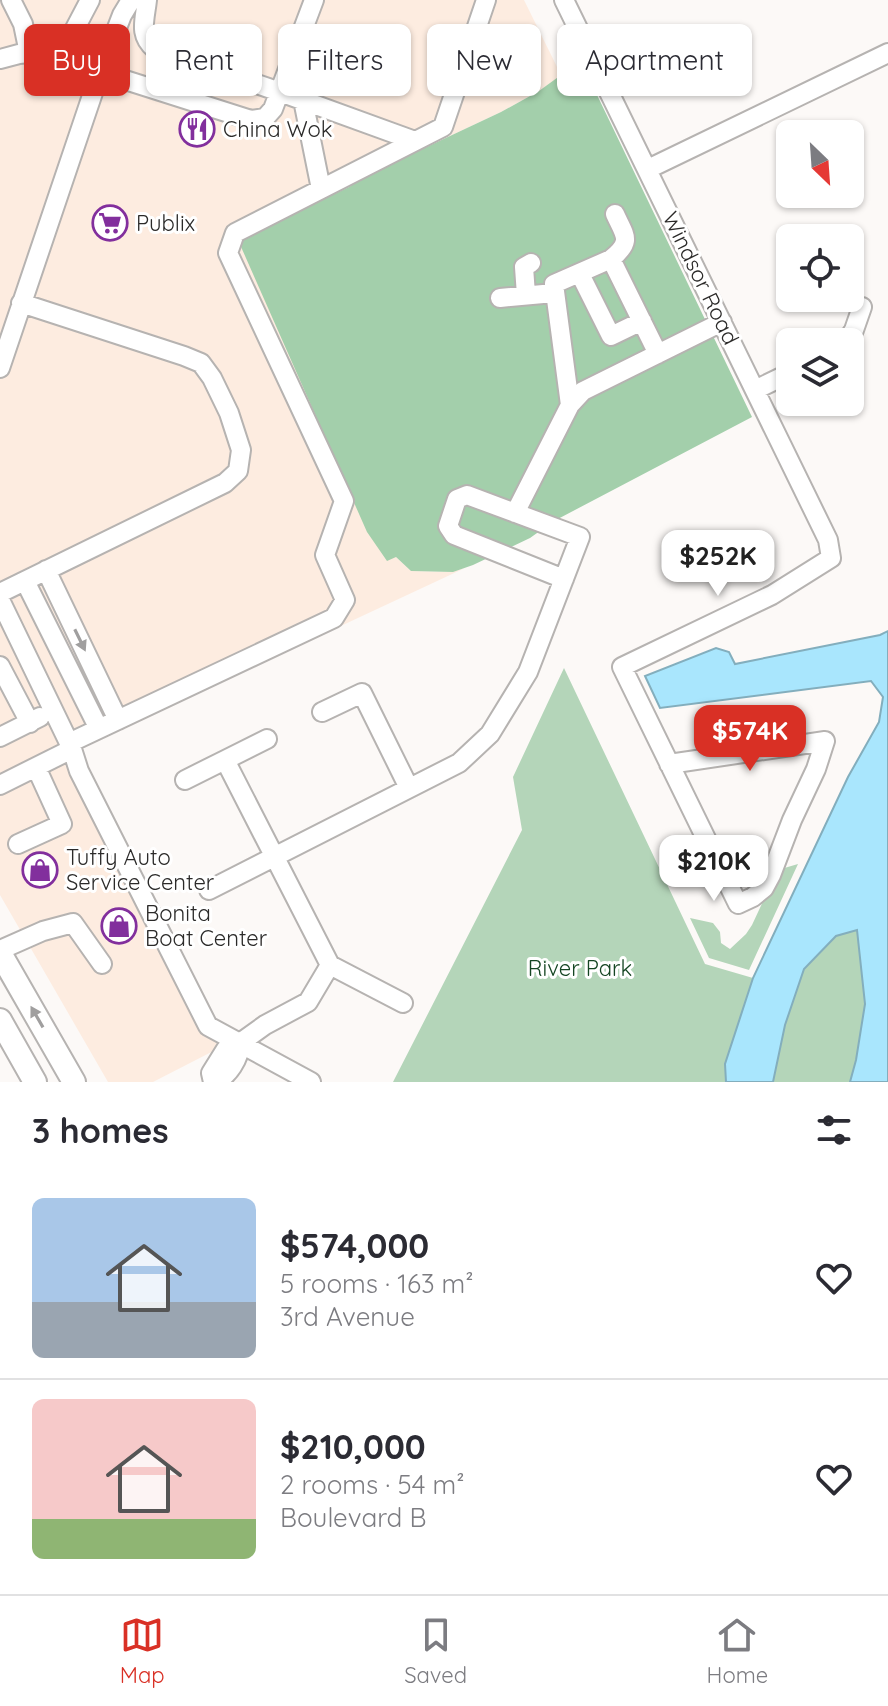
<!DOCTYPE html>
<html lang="en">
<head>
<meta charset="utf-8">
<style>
	body { margin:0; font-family:Quicksand,sans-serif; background:#f7f7f7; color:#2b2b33; height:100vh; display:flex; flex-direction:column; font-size:30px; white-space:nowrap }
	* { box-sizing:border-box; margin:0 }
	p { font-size:26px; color:#7c7c81 }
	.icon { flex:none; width:44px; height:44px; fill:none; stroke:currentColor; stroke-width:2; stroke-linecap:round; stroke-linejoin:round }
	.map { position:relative; height:1082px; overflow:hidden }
	.details { display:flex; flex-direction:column; background:#fff; flex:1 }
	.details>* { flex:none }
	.guide { position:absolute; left:24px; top:24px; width:840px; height:72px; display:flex; gap:16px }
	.needle { width:52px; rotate:155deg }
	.buttons { position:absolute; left:776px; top:120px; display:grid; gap:16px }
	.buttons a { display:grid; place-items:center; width:88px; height:88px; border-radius:12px; background:#fff; box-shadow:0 2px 6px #0004; font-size:40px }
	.price { position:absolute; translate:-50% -68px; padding:0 18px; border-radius:16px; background:#fff; color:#222; font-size:26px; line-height:52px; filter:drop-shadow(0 2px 4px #0008) }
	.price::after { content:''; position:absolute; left:50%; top:48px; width:24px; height:18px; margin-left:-12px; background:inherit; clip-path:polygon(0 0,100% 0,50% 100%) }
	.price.on { background:#d93025; color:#fff }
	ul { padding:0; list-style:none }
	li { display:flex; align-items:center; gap:24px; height:200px; padding:0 32px }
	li+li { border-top:2px solid #e1e1e2 }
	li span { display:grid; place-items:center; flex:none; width:224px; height:160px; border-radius:12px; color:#555 }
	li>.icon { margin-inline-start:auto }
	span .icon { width:96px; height:96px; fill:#fffc; stroke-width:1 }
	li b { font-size:34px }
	h2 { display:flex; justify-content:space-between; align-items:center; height:96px; padding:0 32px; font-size:34px }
	.pill { padding:0 28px; border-radius:12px; background:#fff; box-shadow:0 2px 6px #0004; font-size:28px; line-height:72px }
	.pill.on { background:#d93025; color:#fff }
	.dock { display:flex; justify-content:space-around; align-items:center; height:112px; border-top:2px solid #e1e1e2; background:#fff; font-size:22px; color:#7c7c81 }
	.dock a { display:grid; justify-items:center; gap:4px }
	.dock .on { color:#d93025 }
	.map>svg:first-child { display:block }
	.commercial { fill:#fdece0 }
	.green { fill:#b4d5b9 }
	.forest { fill:#a3cfab }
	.water { fill:#a9e6fd; stroke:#83aebd; stroke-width:2 }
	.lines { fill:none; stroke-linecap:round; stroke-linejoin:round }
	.minor-casing { stroke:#b6b3b1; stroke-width:22 }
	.major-casing { stroke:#b6b3b1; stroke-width:26 }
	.minor { stroke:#fff; stroke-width:18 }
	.major { stroke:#fff; stroke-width:22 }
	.oneway { fill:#a09f9f }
	.labels { text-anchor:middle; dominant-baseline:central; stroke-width:6; stroke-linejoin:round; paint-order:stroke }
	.poi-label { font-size:22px; fill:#2b2a29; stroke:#fff; text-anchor:start }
	.street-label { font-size:22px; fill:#2b2a29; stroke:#fff }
	.park-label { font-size:22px; fill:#144522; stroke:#fff }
</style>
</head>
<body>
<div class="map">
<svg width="888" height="1082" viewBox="0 0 888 1082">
	<rect width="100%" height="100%" fill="#fcf9f7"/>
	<path class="commercial" d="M0,0H524L561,75L557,80L539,91L501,112L367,175L349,187L238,240L396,557L411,571L452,572L465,568L73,751L229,1043L153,1082H108L0,895Z"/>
	<path class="green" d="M564,668L705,964L753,978L725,1064L726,1082H393L522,830L513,777Z
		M798,864L749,970L709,958L690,918L713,923L720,932L721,943L730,949L746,934L752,925L765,897L781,869Z
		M857,930L865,1004L856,1060L850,1082H773L785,1025L804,969L836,936Z"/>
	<path class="forest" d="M586,72L752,417L554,521L530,538L473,565L453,572L411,571L396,557L387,561L367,532L238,240L349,187L367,175L501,112L539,91L561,75Z"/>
	<path class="water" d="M888,631V1082H850L856,1060L865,1004L857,930L836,936L804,969L785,1025L773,1082H726L725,1064L753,978L848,777L879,722L883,697L871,681L660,708L645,676L716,648L729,652L735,664L880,635Z"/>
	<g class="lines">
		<defs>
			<path id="minor" d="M11,0L23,24L29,53
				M147,0C145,20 138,35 155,49L280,92L415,141
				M564,0L828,540L831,558L772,595L622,667L738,904L753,897L764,888L771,875L792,820L816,769L825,741L669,764
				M0,59L19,54L40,52L100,72L122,15L131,0
				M59,59L90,0
				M303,100L321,189
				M648,169L888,53
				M611,259C633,241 625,236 615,214
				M580,274L611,336L642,321
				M526,295L524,267L531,263
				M500,298L554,293
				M846,342L854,330L862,307
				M0,368L100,72L251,120L265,118L273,109L314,0
				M755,390L790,373
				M570,405L554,284L611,259L658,354
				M515,513L570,405L583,391L722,322
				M46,570L118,720
				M25,581L99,729
				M0,593L225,483L238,471L241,450L229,413L212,378L201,363L184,356L21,303
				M0,600L72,749L0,785
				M0,666L30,723
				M322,712L362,693L409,788
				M0,737L40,717
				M69,743L334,618L345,600L325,555L344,501L228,253L235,233L443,127L486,0
				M72,749L79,771L208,1026L311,1082
				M225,760L267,739
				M185,780L225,760L330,965
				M18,844L62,824L36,767
				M209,890L459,763L490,734L528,672L580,537L467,495L457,499L448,526L454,535L564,579
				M0,950L43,931L73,923L102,964
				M213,1082L211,1073L226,1049L240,1043L265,1025L308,1002L330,965L403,1003
				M214,1082C228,1077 240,1058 240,1043"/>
			<path id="major" d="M0,953L74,1082
				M0,1020L35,1082"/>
		</defs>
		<use href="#minor" class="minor-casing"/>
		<use href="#major" class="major-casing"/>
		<use href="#minor" class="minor"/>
		<use href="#major" class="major"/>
	</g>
	<defs><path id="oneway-solid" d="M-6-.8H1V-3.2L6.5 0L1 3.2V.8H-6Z" transform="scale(2)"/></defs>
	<g class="oneway">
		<use href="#oneway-solid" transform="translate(80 640) rotate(64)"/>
		<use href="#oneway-solid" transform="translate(37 1017) rotate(-120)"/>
	</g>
	<defs>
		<symbol id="restaurant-ring" viewBox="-11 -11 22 22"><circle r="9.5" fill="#fff" stroke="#822f9d" stroke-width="1.5"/><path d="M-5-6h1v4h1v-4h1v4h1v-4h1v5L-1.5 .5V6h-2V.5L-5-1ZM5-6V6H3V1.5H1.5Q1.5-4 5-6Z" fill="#822f9d"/></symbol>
		<symbol id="supermarket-ring" viewBox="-11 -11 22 22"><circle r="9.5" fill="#fff" stroke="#822f9d" stroke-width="1.5"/><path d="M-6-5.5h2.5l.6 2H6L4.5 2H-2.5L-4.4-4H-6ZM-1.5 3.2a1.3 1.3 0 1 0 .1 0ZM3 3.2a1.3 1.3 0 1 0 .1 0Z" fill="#822f9d"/></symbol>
		<symbol id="shop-ring" viewBox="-11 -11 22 22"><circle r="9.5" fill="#fff" stroke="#822f9d" stroke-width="1.5"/><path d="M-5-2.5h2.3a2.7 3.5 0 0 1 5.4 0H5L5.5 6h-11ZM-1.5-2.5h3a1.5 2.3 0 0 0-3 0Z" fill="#822f9d"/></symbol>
	</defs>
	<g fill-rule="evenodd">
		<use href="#restaurant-ring" x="177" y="109" width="40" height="40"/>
		<use href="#supermarket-ring" x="90" y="203" width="40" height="40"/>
		<use href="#shop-ring" x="20" y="850" width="40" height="40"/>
		<use href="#shop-ring" x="99" y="906" width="40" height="40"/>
	</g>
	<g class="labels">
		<g class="poi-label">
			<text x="223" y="129">China Wok</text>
			<text x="136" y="223">Publix</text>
			<text x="66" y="857">Tuffy Auto<tspan x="66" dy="25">Service Center</tspan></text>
			<text x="145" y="913">Bonita<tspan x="145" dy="25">Boat Center</tspan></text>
		</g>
		<g class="street-label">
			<text transform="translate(701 278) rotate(64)">Windsor Road</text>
		</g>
		<g class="park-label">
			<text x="580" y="968">River Park</text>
		</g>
	</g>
</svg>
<div class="buttons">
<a><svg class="needle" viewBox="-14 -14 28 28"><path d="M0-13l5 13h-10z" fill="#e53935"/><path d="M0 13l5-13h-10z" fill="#7c7c81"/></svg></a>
<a><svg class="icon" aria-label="locate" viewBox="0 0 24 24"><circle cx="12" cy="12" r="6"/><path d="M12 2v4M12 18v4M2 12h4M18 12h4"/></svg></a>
<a><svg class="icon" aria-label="layers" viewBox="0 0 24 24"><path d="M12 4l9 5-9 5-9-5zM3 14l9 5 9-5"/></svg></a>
</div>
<b class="price" style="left:718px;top:598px">$252K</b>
<b class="price on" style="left:750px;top:773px">$574K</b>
<b class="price" style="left:714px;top:903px">$210K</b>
<div class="guide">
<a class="pill on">Buy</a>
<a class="pill">Rent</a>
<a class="pill">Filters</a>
<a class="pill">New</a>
<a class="pill">Apartment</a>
</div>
</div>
<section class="details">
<h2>3 homes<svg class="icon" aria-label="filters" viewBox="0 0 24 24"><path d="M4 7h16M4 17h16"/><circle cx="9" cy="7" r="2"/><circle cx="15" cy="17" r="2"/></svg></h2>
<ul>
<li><span style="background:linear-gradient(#a9c7e8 65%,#9aa5b1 0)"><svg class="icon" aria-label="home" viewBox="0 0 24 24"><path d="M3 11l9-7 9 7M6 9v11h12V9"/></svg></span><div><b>$574,000</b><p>5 rooms · 163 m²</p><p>3rd Avenue</p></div><svg class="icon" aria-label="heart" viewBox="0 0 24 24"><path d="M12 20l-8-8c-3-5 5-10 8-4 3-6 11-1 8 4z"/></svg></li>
<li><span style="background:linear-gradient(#f6c9c9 75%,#8fb573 0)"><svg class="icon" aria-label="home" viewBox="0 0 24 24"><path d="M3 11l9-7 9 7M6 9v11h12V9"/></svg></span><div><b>$210,000</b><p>2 rooms · 54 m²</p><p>Boulevard B</p></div><svg class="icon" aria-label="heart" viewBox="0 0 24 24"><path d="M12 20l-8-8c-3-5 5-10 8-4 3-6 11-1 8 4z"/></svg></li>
</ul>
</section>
<nav class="dock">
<a class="on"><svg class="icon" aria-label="map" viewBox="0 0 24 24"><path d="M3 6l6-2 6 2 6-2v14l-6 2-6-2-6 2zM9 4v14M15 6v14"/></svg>Map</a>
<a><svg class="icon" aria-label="saved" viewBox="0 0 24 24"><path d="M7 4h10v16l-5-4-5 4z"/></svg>Saved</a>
<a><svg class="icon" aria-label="home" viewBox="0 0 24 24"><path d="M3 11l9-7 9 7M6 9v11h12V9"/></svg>Home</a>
</nav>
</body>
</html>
